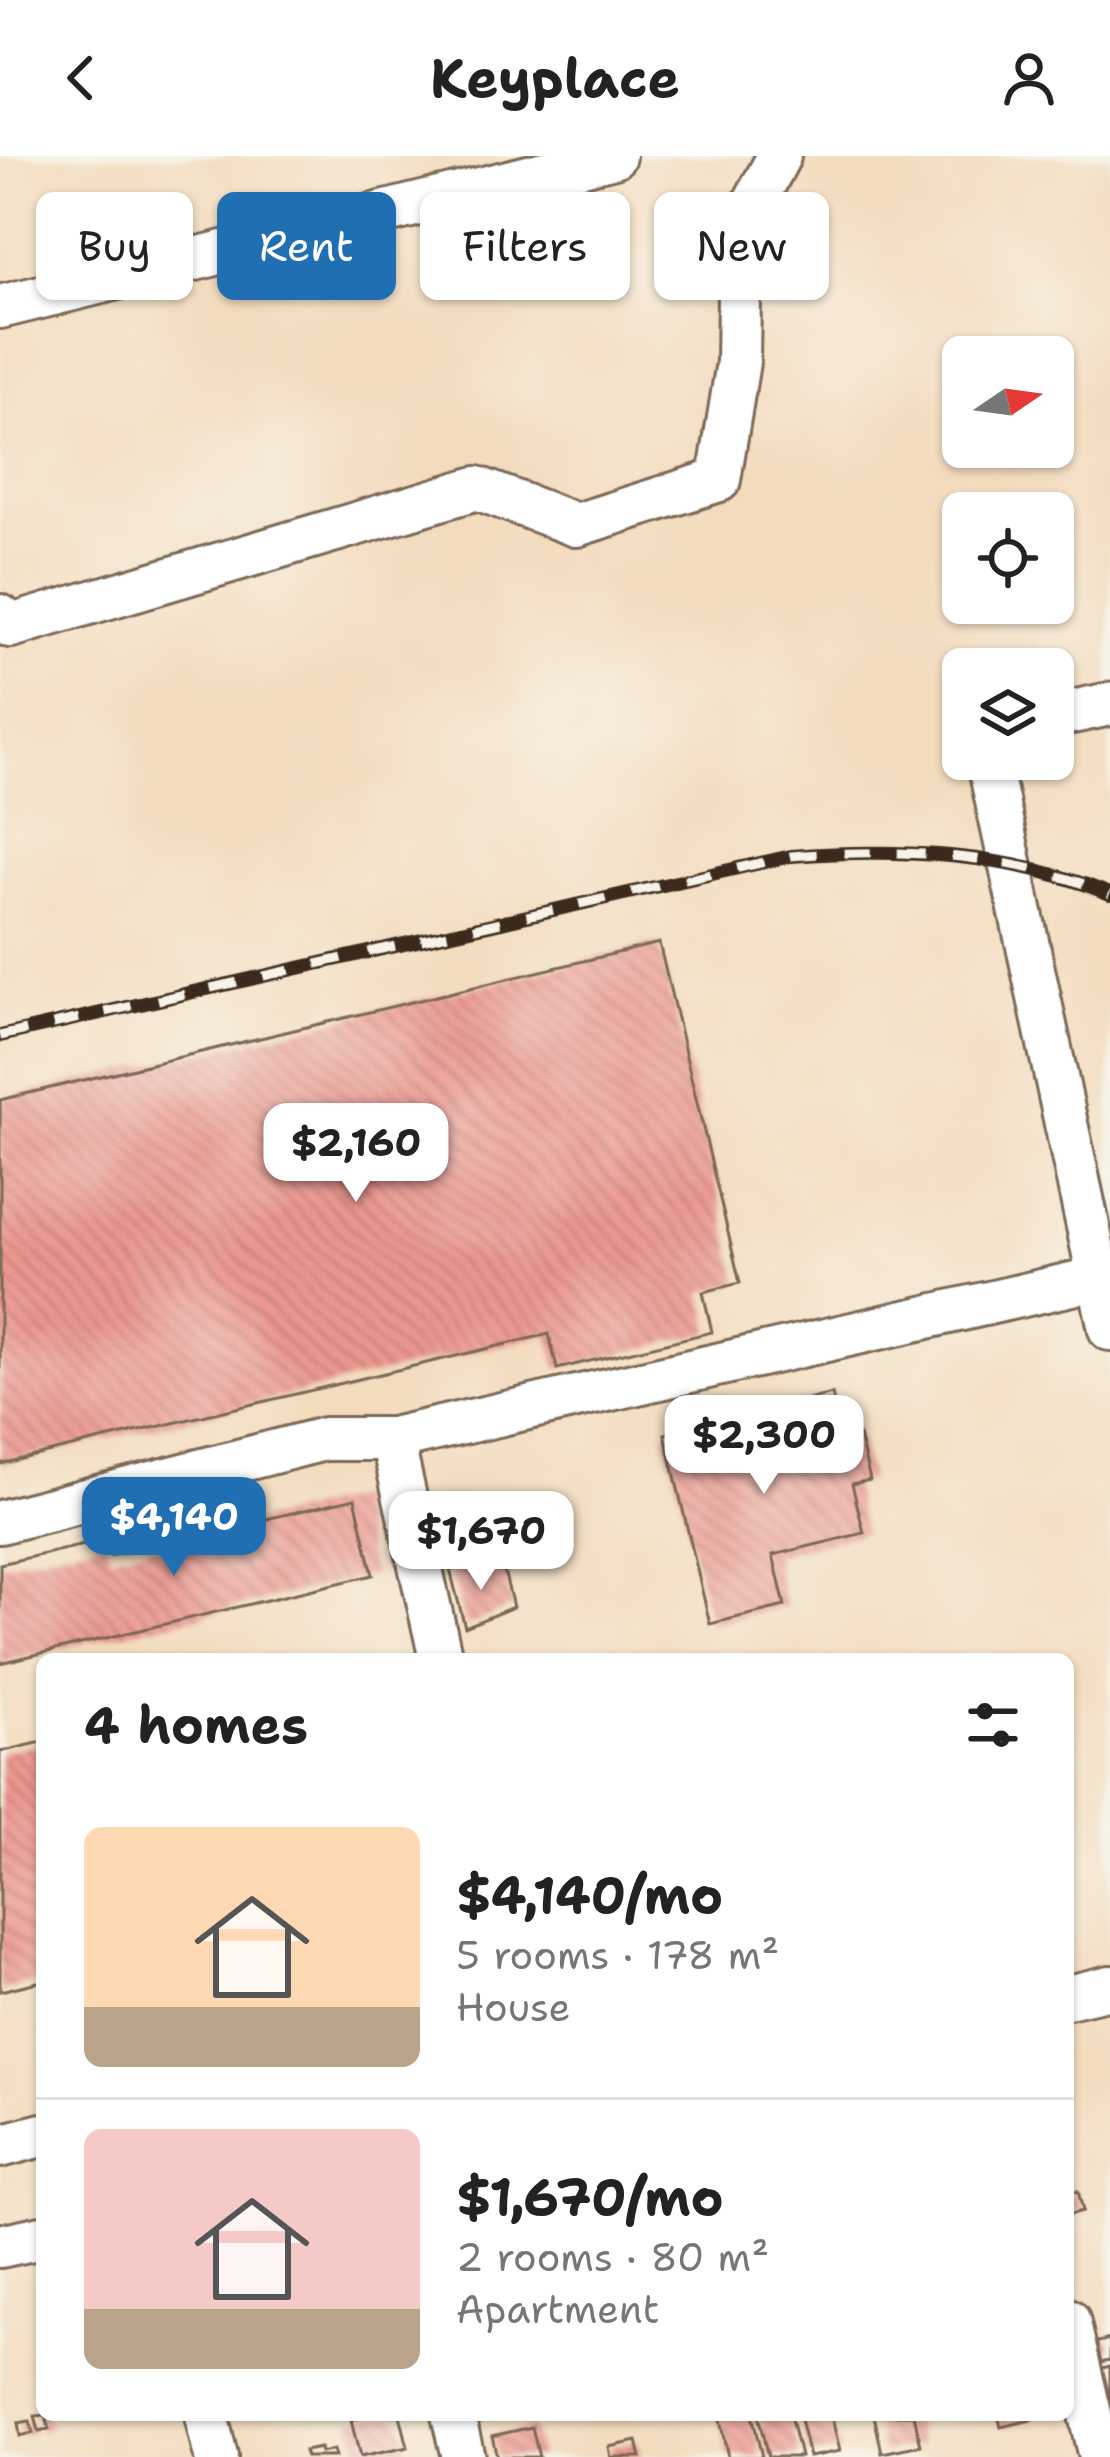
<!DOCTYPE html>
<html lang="en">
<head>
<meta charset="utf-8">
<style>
	body { margin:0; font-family:"Shantell Sans",sans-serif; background:#f6f6f6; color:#222; height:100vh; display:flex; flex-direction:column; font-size:45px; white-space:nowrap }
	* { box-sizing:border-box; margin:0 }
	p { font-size:39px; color:#767676 }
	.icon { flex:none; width:66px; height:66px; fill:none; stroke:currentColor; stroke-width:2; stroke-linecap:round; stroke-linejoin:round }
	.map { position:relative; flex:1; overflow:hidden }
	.panel { position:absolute; left:36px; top:1497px; width:1038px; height:768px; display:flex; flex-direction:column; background:#fff; border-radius:18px; box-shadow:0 3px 9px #0004 }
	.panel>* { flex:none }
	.banner { position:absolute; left:36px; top:36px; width:1038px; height:108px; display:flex; gap:24px }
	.needle { width:78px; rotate:77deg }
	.buttons { position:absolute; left:942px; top:180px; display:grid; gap:24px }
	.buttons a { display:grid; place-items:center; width:132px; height:132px; border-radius:18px; background:#fff; box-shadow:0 3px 9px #0004; font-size:60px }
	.price { position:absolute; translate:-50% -102px; padding:0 27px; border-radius:24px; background:#fff; color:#222; font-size:39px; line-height:78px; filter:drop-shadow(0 3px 6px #0008) }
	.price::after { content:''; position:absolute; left:50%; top:72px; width:36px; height:27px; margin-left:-18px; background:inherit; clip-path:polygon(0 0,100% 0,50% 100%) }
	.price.current { background:#1f6fb2; color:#fff }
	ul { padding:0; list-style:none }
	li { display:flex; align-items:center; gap:36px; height:300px; padding:0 48px }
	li+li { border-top:3px solid #e0e0e0 }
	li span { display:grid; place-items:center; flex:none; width:336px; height:240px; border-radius:18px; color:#555 }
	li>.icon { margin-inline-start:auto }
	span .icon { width:144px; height:144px; fill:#fffc; stroke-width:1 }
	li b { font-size:51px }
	h2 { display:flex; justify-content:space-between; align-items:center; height:144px; padding:0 48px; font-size:51px }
	.pill { padding:0 42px; border-radius:18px; background:#fff; box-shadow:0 3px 9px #0004; font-size:42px; line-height:108px }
	.pill.current { background:#1f6fb2; color:#fff }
	header { display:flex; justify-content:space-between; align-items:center; height:156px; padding:0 48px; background:#fff; font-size:54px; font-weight:700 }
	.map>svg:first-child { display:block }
	.building { fill:url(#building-back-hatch) }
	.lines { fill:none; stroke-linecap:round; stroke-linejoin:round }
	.minor-casing { stroke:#7b6856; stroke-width:48 }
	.minor { stroke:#fff; stroke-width:42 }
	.rail-casing { stroke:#3b2a1e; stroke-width:14 }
	.rail { stroke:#f7f3e8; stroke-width:9; stroke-dasharray:27; stroke-linecap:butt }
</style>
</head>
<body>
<header><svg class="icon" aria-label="back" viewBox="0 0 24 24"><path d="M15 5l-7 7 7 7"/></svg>Keyplace<svg class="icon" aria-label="person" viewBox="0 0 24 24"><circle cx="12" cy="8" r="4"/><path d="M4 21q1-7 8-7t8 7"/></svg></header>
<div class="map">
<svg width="1110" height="2301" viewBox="0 0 1110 2301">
	<defs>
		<pattern id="building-back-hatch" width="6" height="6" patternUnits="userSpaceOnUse" patternTransform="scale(3)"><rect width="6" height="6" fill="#ec9890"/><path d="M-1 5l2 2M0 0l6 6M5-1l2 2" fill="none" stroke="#c07c75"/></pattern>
	</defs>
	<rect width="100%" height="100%" fill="#f7f3e8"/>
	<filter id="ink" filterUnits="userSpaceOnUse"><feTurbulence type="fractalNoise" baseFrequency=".00833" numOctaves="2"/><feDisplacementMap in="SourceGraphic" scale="24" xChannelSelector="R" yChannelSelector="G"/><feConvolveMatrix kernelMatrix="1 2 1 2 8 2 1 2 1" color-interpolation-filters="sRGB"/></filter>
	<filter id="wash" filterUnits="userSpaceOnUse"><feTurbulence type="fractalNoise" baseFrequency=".004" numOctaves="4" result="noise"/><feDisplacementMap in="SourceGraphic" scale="48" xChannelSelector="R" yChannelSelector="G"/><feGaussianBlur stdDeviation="2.7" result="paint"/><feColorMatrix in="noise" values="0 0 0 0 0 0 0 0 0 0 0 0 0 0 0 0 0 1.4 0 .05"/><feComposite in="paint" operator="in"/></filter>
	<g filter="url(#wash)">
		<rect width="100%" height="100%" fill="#f3dbbd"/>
		<g id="blocks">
			<path class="building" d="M659,787L740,1127L703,1136L712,1176L557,1213L549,1178L0,1308V944Z
				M832,1238L843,1284L859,1280L870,1324L852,1328L864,1377L773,1399L785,1450L710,1468L665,1278Z
				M355,1342L373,1419L0,1507V1408L106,1384L110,1400Z
				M480,1407L482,1416L503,1411L513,1451L465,1471L450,1414Z
				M42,1586V1825L0,1835V1596Z
				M1078,2035L1083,2055L1068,2059V2037Z
				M1093,2179L1095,2187L1110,2183V2204L1090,2208L1084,2181Z
				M1110,2210V2268L1091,2215Z
				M46,2259L49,2273L39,2275L35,2260Z
				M371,2259H400L408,2291L360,2301L351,2264Z
				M719,2259H752L762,2301H728Z
				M758,2259H790L800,2301H768Z
				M799,2259H831L840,2295L809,2301Z
				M874,2259H914L921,2289L882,2297Z
				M998,2259H1035L1036,2263L1001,2271Z
				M30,2265L33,2277L20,2280L18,2267Z
				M532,2271L539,2301H497L492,2280Z
				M637,2285L641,2301H611L609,2291Z
				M320,2292L321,2297L333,2294L335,2301H306L304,2295Z"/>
		</g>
	</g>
	<g filter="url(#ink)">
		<use href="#blocks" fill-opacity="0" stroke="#7b6856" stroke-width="3"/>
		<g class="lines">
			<defs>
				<path id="minor" d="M0,151L614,0
					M0,460L11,470L477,332L576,369L719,324L738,206L740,74L779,0
					M1053,560L1110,548
					M988,603L1110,1173
					M392,1283L441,1503
					M0,1366L324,1283H392L1098,1122
					M1068,1841L1110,1831
					M0,1990L42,1979
					M0,2090L42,2081
					M1068,2164L1100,2301
					M206,2259L216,2301
					M453,2259L463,2301"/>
			</defs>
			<use href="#minor" class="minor-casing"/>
			<use href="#minor" class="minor"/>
			<defs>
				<path id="rail" d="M0,880L791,700C898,692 1009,696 1110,738"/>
			</defs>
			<use href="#rail" class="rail-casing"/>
			<use href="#rail" class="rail"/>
		</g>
	</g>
</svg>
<div class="buttons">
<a><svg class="needle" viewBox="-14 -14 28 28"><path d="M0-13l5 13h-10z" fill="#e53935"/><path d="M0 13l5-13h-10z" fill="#767676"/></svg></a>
<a><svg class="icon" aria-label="locate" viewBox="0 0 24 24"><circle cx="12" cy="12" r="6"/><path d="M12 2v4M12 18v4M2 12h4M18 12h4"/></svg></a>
<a><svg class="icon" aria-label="layers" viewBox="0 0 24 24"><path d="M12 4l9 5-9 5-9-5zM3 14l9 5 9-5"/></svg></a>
</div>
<b class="price" style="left:356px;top:1049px">$2,160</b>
<b class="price" style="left:764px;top:1341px">$2,300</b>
<b class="price current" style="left:174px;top:1423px">$4,140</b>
<b class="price" style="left:481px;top:1437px">$1,670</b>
<div class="banner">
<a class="pill">Buy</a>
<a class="pill current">Rent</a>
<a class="pill">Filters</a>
<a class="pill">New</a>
</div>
<section class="panel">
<h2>4 homes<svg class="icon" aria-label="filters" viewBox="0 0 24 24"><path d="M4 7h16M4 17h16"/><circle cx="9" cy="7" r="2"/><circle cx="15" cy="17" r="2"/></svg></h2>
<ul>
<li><span style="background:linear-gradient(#ffd9b3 75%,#b9a48a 0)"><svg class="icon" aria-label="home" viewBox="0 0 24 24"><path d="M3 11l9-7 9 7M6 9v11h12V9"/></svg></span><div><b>$4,140/mo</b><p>5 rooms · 178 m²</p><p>House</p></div></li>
<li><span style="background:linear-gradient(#f6c9c9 75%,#b9a48a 0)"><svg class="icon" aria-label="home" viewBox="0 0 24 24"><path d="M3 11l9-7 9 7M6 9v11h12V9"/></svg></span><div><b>$1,670/mo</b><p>2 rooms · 80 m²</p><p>Apartment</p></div></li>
</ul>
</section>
</div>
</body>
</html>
